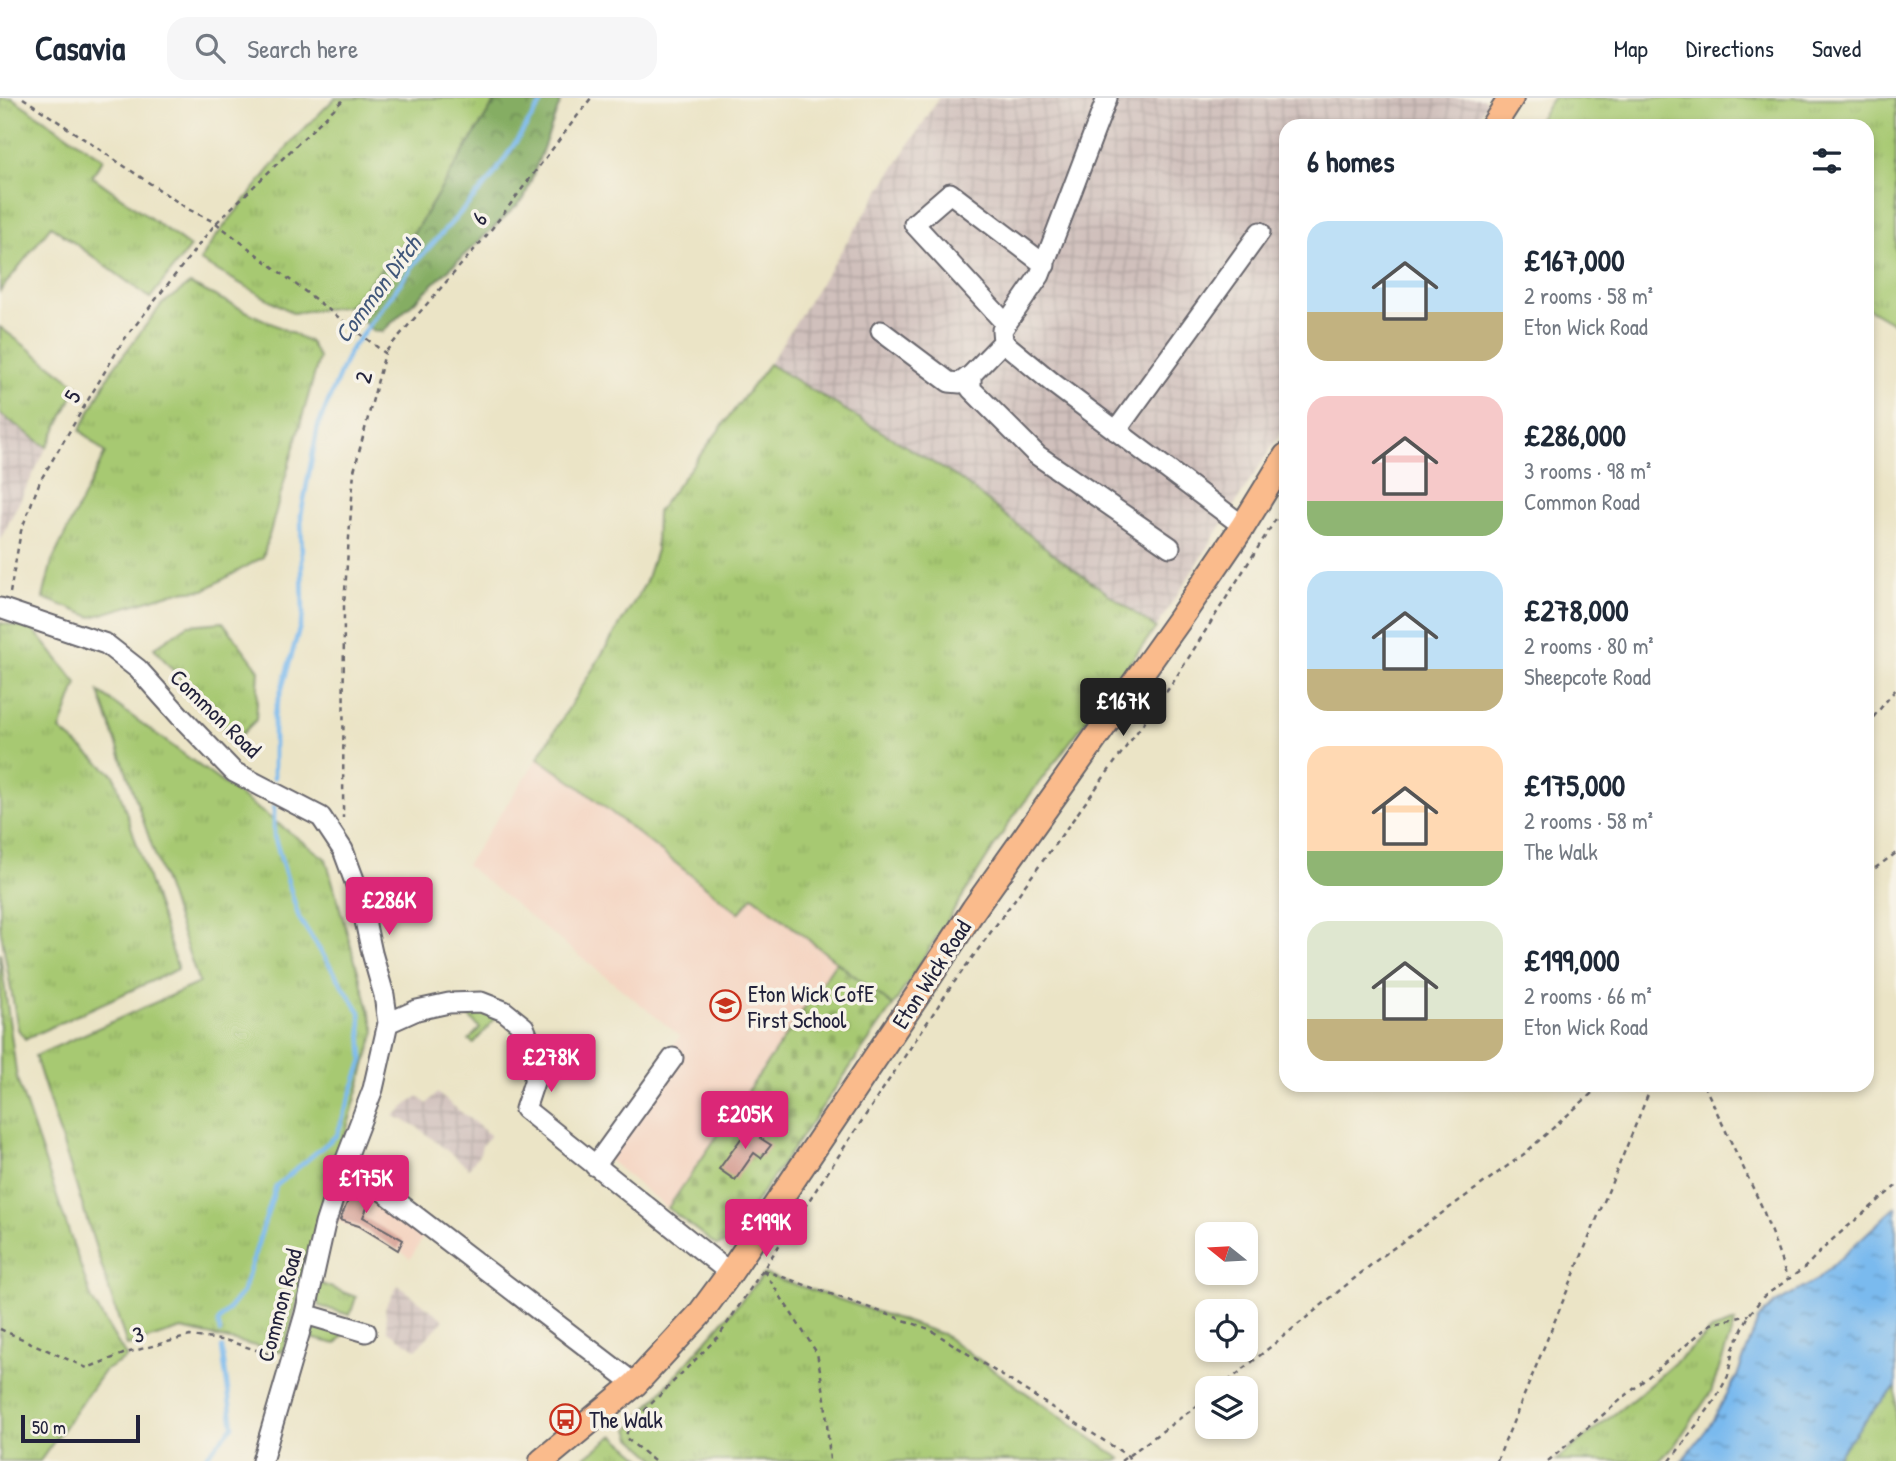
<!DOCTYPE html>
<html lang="en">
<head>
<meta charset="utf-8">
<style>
	body { margin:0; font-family:"Patrick Hand",sans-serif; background:#f6f6f7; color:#1f2937; height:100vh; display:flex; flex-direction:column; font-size:26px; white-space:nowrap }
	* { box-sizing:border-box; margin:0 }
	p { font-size:23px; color:#747a83 }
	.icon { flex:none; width:38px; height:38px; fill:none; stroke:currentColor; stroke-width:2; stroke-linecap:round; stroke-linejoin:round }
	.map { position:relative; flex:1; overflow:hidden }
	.side { position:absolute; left:1279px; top:21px; width:595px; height:973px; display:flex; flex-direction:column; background:#fff; border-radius:21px; box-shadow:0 4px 10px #0003 }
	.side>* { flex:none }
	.needle { width:46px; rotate:288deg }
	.fabs { position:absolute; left:1195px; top:1124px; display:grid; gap:14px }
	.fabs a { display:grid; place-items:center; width:63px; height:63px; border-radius:14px; background:#fff; box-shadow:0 4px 10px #0003; font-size:35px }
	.scale { position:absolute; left:21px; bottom:18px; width:119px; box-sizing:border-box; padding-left:7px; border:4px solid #22223b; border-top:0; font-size:19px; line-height:24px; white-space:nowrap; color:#22223b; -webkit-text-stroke:5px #f7f3e8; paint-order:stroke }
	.price { position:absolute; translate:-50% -60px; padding:0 16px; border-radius:7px; background:#db2777; color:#fff; font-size:23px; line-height:46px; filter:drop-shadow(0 2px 4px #0008) }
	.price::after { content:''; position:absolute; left:50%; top:42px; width:21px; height:16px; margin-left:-10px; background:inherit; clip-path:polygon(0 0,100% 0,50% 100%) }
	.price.current { background:#222; color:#fff }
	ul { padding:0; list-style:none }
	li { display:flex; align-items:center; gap:21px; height:175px; padding:0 28px }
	li span { display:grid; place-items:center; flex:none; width:196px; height:140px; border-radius:21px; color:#555 }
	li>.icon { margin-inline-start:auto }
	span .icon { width:84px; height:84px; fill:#fffc; stroke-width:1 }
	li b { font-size:30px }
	h2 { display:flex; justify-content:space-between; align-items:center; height:84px; padding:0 28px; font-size:30px }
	header { display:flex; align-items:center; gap:42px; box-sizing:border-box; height:98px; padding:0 35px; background:#fff; border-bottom:2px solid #e0e1e3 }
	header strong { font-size:33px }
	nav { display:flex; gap:38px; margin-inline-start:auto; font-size:24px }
	.search { width:490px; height:63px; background:#f6f6f7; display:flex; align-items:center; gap:18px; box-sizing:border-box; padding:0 24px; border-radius:21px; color:#747a83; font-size:26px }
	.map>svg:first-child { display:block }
	.built { fill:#f4d3c0 }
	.industrial { fill:url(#industrial-grid) }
	.grass { fill:url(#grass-tufts); stroke:#647656; stroke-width:2 }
	.forest { fill:url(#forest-crowns); stroke:#546850; stroke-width:2 }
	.cemetery { fill:url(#cemetery-stones); stroke:#647656; stroke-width:2 }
	.water { fill:url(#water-ripples); stroke:#4e6e94; stroke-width:2 }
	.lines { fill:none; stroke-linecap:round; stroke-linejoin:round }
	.stream { stroke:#7abaee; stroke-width:4.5 }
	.building { fill:#d59e93 }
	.minor-casing { stroke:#68666c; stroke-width:23 }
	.major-casing { stroke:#68666c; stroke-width:28 }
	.path { stroke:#68666c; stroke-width:2.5; stroke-dasharray:5 5; stroke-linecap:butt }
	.minor { stroke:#fff; stroke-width:19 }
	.major { stroke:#fabb8c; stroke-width:24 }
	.labels { text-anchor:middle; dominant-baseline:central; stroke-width:7; stroke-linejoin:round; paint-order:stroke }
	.street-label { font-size:23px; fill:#22223b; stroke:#f7f3e8 }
	.poi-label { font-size:23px; fill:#22223b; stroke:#f7f3e8; text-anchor:start }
	.water-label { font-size:24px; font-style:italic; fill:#41577a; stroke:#f7f3e8 }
</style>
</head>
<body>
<header>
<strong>Casavia</strong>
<div class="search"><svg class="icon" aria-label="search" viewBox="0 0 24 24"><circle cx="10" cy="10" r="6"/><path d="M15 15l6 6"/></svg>Search here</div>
<nav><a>Map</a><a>Directions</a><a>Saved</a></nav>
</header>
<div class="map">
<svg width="1896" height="1363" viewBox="0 0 1896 1363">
	<defs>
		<pattern id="industrial-grid" width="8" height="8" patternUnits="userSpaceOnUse" patternTransform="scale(1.75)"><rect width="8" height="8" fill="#d0c0bc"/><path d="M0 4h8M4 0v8" fill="none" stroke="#b2a5a2"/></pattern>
		<pattern id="grass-tufts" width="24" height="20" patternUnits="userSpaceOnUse" patternTransform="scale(1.75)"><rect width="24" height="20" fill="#a7c972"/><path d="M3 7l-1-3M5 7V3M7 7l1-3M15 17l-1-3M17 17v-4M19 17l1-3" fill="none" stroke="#8fac64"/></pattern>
		<pattern id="forest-crowns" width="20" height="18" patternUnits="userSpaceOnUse" patternTransform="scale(1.75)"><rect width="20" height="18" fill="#85ad64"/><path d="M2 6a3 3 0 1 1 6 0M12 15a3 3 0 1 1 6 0" fill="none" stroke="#6c8c54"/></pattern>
		<pattern id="cemetery-stones" width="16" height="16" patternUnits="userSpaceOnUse" patternTransform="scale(1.75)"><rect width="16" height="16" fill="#a7c972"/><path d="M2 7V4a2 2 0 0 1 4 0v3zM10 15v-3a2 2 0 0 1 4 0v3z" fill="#8fac64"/></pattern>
		<pattern id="water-ripples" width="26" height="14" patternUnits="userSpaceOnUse" patternTransform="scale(1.75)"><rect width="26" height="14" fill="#7abaee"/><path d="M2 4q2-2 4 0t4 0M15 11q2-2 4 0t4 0" fill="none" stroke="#6497c2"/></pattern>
	</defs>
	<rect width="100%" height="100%" fill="#f7f3e8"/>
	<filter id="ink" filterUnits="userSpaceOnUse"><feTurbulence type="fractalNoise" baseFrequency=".0143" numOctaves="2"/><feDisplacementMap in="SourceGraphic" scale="14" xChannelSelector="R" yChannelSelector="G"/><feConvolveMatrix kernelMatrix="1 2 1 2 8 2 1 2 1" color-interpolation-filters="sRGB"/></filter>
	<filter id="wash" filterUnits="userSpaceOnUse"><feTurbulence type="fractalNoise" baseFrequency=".00686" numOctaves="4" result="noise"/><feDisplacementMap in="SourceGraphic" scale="28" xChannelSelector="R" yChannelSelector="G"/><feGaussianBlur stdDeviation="1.57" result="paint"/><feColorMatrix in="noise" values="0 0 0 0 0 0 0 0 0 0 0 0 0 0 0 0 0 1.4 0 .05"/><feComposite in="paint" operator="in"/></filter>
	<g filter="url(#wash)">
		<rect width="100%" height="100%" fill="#ebe4c6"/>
		<path class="built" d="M538,660L578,688L739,815L753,797L836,864L667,1110L608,1061L607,1047L680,938L466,767Z
			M349,1085L378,1098L428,1131L410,1161L401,1153L341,1124L335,1123Z"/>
		<path class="industrial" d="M939,0H1482L1488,4L1473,28H1286V327L1156,530L1061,462L960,381L769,266Z
			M0,316L47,349L0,442Z
			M437,995L490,1037L482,1047L480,1055L469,1070L416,1028L394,1018L418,998L427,1006Z
			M398,1187L444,1222L416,1251L388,1233L385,1210Z"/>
		<path class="grass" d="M0,0H12L103,61L92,78L190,149L150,200L51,128L0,193Z
			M335,0H497L415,133L349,208L293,215L200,163L214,141L294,41Z
			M1553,0H1896V227L1867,210V28H1534Z
			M190,186L310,244L319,260L263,459L204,492L176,494L92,519L43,500L52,463L105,355L80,332L112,272L162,206Z
			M0,229L78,288L47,349L0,316Z
			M769,266L960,381L1061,462L1156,530L1011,722L893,908L753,798L739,815L578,688L538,660L645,486L656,452L657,414Z
			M223,524L259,572L256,622L234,644L154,550L188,527Z
			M0,525L33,531L77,585L60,632L114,677L178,871L25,941L18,931L0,829Z
			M99,594L326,761L375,933L283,1254L182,1231L127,1248L35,958L199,885Z
			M0,854L17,981L92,1202L127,1260L104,1273L40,1363H0Z
			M462,909L500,915L474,945L469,942L480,930L466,916Z
			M764,1176L942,1236L1121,1361L1117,1363H658L632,1340L629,1331Z
			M319,1185L356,1199L350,1217L319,1208L316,1198Z
			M1735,1224L1711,1294L1674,1348L1659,1363H1555L1637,1298L1712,1232Z
			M308,1227L347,1233L336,1246L306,1239Z
			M1896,1289V1363H1833L1876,1309Z
			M614,1337L645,1363H580Z"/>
		<path class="forest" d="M497,0H562L524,101L382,234L373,233L349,208L415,133Z"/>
		<path class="cemetery" d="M836,864L893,908L727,1145L717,1148L668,1110Z"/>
		<path class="water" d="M1896,1108V1289L1876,1309L1833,1363H1682L1710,1327L1737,1278L1758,1222L1775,1205L1817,1182Z"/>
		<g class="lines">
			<path class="stream" d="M274,680V617L303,518L301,417L318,328L349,254L416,164L491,81L545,0
				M220,1234L218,1224L243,1193L276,1088L337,1037L363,962L360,914L299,820L274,738V709
				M202,1363L233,1328L222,1250"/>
		</g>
		<g id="blocks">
			<path class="building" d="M753,1024L765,1033L760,1040L771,1047L761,1060L754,1055L735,1082L719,1071Z
				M356,1083L374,1094L363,1119L403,1142L398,1152L359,1128L340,1122Z"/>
		</g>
	</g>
	<g filter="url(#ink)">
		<use href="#blocks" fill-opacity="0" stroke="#68666c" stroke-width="2"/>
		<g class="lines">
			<defs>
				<path id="minor" d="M1107,0L1040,177L1002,232L1003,244L1054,286L1243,428
					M1006,226L914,126L950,95L1045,167
					M881,233L949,284L960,285L971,277L1003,244
					M971,277V291L1037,357L1170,449
					M1116,333L1260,134
					M0,510L106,546L138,571L180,618L234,674L321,719L343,752L359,795L372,855L384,897L388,925L373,991L345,1064L325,1126L305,1216L262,1363
					M388,925L417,912L449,905L481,904L504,913L524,929L535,957L534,984L525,1011L730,1175
					M345,1064L635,1286
					M595,1068L673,960
					M305,1216L366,1234"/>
				<path id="major" d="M1493,28L1511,0
					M542,1363L635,1286L699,1217L730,1175L919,895L974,811L1179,522L1243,428L1286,358"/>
			</defs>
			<use href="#minor" class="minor-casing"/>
			<use href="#major" class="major-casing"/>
			<path class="path" d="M23,0L188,111L216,125L385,255L354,373L344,506L343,720
				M386,253L487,137L591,0
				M10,495L21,433L40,383L123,243L216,125L345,0
				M1867,627L1896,591
				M1867,776L1896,755
				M1704,987L1762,1109L1788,1182
				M763,1172L929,1231L1128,1358L1130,1363
				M764,1173L817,1255L825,1301L830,1363
				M0,1231L87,1270L126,1255L190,1238L228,1243L275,1258
				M1220,1290L1377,1162L1524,1056L1601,987
				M654,1363L626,1340L628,1329L719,1238L950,890L1172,586L1286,405
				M1121,1363L1208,1300
				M1497,1363L1652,987
				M1548,1363L1711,1226L1749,1217
				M1670,1363L1715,1302L1728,1278L1733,1251L1749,1217L1763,1199L1803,1171L1833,1141L1896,1088"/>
			<use href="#minor" class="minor"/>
			<use href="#major" class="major"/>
		</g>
	</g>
	<defs>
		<symbol id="school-ring" viewBox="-11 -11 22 22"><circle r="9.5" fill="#f7f3e8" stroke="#c8321e" stroke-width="1.5"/><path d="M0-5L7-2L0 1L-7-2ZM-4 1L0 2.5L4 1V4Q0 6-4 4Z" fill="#c8321e"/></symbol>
		<symbol id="bus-ring" viewBox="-11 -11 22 22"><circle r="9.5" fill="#f7f3e8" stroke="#c8321e" stroke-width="1.5"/><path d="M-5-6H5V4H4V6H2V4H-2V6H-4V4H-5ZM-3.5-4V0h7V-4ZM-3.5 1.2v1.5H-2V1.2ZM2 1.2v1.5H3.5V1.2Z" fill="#c8321e"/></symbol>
	</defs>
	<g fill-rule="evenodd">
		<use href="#school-ring" x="708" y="890" width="35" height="35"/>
		<use href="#bus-ring" x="548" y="1304" width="35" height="35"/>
	</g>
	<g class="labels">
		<g class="street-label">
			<text transform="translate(479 120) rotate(-52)">6</text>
			<text transform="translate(363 279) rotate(-75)">2</text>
			<text transform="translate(72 298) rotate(-59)">5</text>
			<text transform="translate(216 615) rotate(44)">Common Road</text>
			<text transform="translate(931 876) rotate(-57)">Eton Wick Road</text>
			<text transform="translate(279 1207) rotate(-75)">Common Road</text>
			<text transform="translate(138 1236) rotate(-15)">3</text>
		</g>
		<g class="poi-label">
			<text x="748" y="895">Eton Wick CofE<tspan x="748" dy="26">First School</tspan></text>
			<text x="589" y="1321">The Walk</text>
		</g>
		<g class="water-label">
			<text transform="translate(377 191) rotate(-53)">Common Ditch</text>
		</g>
	</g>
</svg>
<div class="fabs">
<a><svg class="needle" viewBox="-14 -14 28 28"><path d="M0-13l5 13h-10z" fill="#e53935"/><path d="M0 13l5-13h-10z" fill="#747a83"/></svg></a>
<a><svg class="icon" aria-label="locate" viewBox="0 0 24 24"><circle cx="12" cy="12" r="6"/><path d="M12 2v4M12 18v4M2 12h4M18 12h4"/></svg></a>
<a><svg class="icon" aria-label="layers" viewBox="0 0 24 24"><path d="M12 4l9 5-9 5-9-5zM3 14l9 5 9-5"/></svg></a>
</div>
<div class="scale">50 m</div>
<b class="price current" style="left:1123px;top:640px">£167K</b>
<b class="price" style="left:389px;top:839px">£286K</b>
<b class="price" style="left:551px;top:996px">£278K</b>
<b class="price" style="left:745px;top:1053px">£205K</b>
<b class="price" style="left:366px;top:1117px">£175K</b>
<b class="price" style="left:766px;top:1161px">£199K</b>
<section class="side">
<h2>6 homes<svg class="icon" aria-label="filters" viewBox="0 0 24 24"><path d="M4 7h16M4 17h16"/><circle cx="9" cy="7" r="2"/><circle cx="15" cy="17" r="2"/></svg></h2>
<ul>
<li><span style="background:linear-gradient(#bfe0f5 65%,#c2b280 0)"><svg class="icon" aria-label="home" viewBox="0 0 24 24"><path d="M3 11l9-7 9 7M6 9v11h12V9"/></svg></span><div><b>£167,000</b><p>2 rooms · 58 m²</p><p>Eton Wick Road</p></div></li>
<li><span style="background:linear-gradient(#f6c9c9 75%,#8fb573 0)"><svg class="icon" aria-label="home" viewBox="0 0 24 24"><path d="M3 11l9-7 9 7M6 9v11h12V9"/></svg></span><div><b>£286,000</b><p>3 rooms · 98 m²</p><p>Common Road</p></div></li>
<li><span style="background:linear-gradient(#bfe0f5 70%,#c2b280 0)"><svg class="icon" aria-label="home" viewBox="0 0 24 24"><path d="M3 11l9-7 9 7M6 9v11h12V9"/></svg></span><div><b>£278,000</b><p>2 rooms · 80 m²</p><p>Sheepcote Road</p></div></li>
<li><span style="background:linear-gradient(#ffd9b3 75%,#8fb573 0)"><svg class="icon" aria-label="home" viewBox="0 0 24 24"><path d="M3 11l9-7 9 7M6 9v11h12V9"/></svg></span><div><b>£175,000</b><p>2 rooms · 58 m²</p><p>The Walk</p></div></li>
<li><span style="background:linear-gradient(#dfe7d0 70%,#c2b280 0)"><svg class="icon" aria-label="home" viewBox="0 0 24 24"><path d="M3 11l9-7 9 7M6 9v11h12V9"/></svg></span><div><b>£199,000</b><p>2 rooms · 66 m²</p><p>Eton Wick Road</p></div></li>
</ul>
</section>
</div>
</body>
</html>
